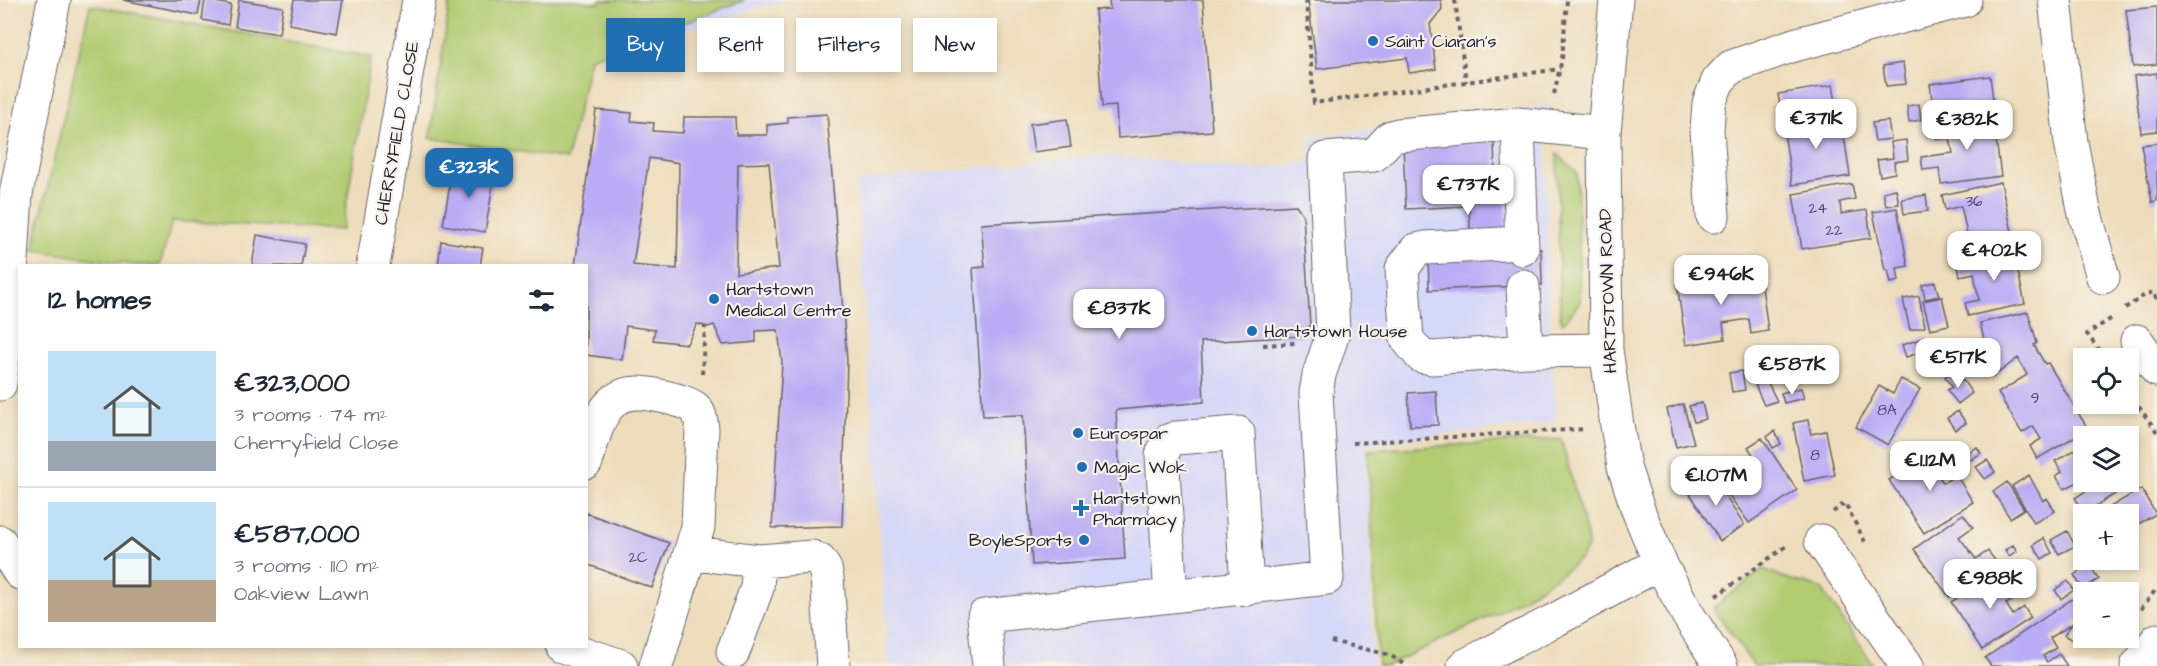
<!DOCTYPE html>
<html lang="en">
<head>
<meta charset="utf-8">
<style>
	body { margin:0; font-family:"Architects Daughter",sans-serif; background:#f2f2f3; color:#1f2937; height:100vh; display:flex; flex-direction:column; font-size:22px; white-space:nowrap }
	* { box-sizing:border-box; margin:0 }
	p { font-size:20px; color:#747a83 }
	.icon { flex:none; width:33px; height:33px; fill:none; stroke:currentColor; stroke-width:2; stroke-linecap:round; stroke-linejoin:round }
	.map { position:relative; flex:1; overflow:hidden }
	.panel { position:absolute; left:18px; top:264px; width:570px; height:384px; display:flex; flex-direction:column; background:#fff; border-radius:0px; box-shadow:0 3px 9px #0003 }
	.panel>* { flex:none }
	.hud { position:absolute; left:606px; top:18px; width:570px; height:54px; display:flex; gap:12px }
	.controls { position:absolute; left:2073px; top:348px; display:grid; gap:12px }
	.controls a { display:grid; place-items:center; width:66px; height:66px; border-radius:0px; background:#fff; box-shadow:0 3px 9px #0003; font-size:30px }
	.price { position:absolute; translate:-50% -51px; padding:0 14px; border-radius:12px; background:#fff; color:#222; font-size:20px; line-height:39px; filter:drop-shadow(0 2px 3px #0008) }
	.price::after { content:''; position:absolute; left:50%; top:36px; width:18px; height:14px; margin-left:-9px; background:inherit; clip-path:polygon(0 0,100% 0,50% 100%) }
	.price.current { background:#1f6fb2; color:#fff }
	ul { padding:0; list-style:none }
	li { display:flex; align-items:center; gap:18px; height:150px; padding:0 30px }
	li+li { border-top:2px solid #e0e1e3 }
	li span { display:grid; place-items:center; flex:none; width:168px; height:120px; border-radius:0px; color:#555 }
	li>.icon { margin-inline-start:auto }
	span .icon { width:72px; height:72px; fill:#fffc; stroke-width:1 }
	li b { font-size:26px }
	h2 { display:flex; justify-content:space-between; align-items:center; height:72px; padding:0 30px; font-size:26px }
	.pill { padding:0 21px; border-radius:0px; background:#fff; box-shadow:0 3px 9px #0003; font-size:21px; line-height:54px }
	.pill.current { background:#1f6fb2; color:#fff }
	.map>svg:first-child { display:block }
	.built { fill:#d6d8f8 }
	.green { fill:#b2cc72; stroke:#6a7756; stroke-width:1.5 }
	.building { fill:#baacf5; fill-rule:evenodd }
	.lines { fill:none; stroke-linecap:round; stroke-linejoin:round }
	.minor-casing { stroke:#696368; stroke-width:35 }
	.path { stroke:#696368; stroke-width:4; stroke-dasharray:4.5 4.5; stroke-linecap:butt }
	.minor { stroke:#fff; stroke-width:33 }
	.poi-dot { fill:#1f6fb2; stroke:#f7f3e8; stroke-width:2 }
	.labels { text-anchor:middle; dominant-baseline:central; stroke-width:4.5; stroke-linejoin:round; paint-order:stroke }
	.number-label { font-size:15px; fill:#48446a }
	.poi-label { font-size:18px; fill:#22223b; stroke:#f7f3e8; text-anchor:start }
	.street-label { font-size:18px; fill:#22223b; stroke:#f7f3e8 }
</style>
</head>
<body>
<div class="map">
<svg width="2157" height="666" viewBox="0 0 2157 666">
	<rect width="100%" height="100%" fill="#f7f3e8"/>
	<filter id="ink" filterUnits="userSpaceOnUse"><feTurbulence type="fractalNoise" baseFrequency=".0167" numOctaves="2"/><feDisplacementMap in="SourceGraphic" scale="12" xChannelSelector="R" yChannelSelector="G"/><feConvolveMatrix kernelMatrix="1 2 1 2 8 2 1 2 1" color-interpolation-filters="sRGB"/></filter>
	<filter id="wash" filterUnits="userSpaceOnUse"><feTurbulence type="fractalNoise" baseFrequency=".008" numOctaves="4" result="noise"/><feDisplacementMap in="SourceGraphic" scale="24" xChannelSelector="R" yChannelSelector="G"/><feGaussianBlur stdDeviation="1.35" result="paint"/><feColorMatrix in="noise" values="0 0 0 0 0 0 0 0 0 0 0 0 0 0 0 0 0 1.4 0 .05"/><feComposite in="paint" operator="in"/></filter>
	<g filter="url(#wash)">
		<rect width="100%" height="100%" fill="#eeddbc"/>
		<path class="built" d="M600,0H786L590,58Z
			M1549,105L1546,150L1549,322L1556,422L1366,443L1373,666H889L856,181L1103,155L1251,170L1310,162V138Z"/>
		<path class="green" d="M450,0H574L599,3L600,0H745L590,58L567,159L430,138Z
			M90,5L371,57L342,230L172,221L160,265H135L33,250Z
			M1557,154L1577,172L1580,302L1565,321L1562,322L1560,317Z
			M1561,439L1587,536L1588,546L1581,558L1562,573L1532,593L1497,613L1387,666H1378L1368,450Z
			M1763,569L1788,579L1821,588L1874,666H1754L1713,608Z"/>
		<g id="blocks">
			<path class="building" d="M123,0H201L198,15Z
				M205,0L231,5L228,25L202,20Z
				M239,0L283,7L279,34L235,27Z
				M294,0H343L337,33L289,24Z
				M1109,0H1203L1212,131L1118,138L1116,106L1102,107L1095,10L1110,9Z
				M1308,0H1441L1442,9L1430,24L1436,69L1409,73L1407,58L1317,69Z
				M2157,7V64L2133,67L2126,10Z
				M1903,63L1906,84L1886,86L1883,66Z
				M2157,73V131L2141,133L2134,76Z
				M1990,76L1994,108L1934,116L1930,84Z
				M1833,85L1838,114L1783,123L1778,94Z
				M1919,104L1921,120L1909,122L1907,106Z
				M596,110L632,113L631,121L654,123L653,131L683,133L684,117H735L736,135H767V125L788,123V117L827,114L847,360L842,526L772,528L782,363L778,330L756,331V342L723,345L714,325L708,327L697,324L687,344L653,340L655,330L626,326L622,360L586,355V266H575ZM649,158L679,163L677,269L633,265ZM769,163L779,268L736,273L738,164Z
				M1841,116L1850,176L1792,185L1783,125Z
				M1993,117L2001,176L1941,184L1939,168L1923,170L1921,157L1953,153L1950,138L1937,139L1935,124Z
				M1067,119L1071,147L1034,152L1030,124Z
				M1888,121L1891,139L1875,141L1872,123Z
				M1906,140L1908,160L1894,162L1895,173L1880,176L1877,160L1893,158L1891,142Z
				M1494,141L1495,178L1504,183L1507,250L1541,249L1542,285L1429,290L1428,253L1471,252L1469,206L1406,209L1403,146Z
				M2157,143V201L2152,202L2141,145Z
				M453,166L495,173L485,232L443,225Z
				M2001,182L2014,241L1955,254L1951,238L1967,234L1961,206L1945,210L1942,195Z
				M1852,184L1855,199L1840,202L1841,214L1867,210L1871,238L1802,249L1793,194Z
				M1896,189L1899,204L1886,206L1883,192Z
				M1926,195L1928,211L1904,214L1902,199Z
				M1296,205L1303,215L1310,325L1303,336L1201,342L1204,402L1116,410L1125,559L1032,565L1023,415L983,416L973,268L985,267L981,224Z
				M1897,208L1908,266L1897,268L1899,281L1891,283L1888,270H1885L1873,212Z
				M257,235L305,244L301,266H252Z
				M441,241L483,248L480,266H438Z
				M2013,249L2025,304L1968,316L1965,303L1979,300L1976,285L1974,273L1960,276L1957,261Z
				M1760,272L1768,331L1751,334L1749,319L1723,323L1725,339L1686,345L1677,284Z
				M1935,282L1939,296L1925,299L1922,285Z
				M1919,296L1925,327L1910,330L1903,299Z
				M1942,297L1949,325L1930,329L1923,301Z
				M2028,312L2037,343L2034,345L2045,364L2048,363L2088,429L2037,459L2030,446L2041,439L2033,426L2022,433L1998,393L2027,375L2018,358L1993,377L1980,323Z
				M1927,337L1931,349L1906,357L1902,345Z
				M1742,371L1745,390L1732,392L1729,373Z
				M1951,372L1959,381L1962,379L1972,393L1958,404L1947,390L1952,387L1945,377Z
				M1901,379L1920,389L1888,445L1856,427L1879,386L1893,394Z
				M1767,381L1777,401L1764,405L1755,385Z
				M1801,388L1804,398L1784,403L1781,393Z
				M1436,391L1438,425L1410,426L1408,393Z
				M1702,403L1706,419L1694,422L1689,406Z
				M1683,404L1694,443L1676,447L1667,409Z
				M1958,411L1966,423L1955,430L1947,418Z
				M1808,420L1811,434L1826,431L1835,475L1804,481L1793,423Z
				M1775,431L1781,444L1773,448L1767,437Z
				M1762,438L1797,490L1749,523L1712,472L1726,462L1736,476L1756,459L1748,447Z
				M2084,445V479L2064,489L2056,476L2062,472L2055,461Z
				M1977,447L1981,453L1969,461L1965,454Z
				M1938,449L1947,464L1936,471L1943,483L1956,475L1973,502L1924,533L1889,480Z
				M1987,460L1995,472L1985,479L1976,467Z
				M2128,466L2137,480L2085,513L2075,498L2089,489L2083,482H2128Z
				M1711,474L1744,525L1720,541L1687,489Z
				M2029,475L2043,501L2047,498L2055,511L2034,523L2012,486Z
				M2007,482L2024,509L2010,518L1993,492Z
				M2141,489L2156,514L2128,530V514H2098Z
				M586,513L669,543L652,588L586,564Z
				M1963,514L1973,527L1959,537L1976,559L1988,551L1997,563L1949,597L1914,549Z
				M2067,531L2075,546L2059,554L2051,540Z
				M2044,538L2052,553L2042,559L2033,545Z
				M2013,545L2017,551L2009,556L2005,550Z
				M2089,565L2099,579L2083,589L2074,575Z
				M2002,569L2020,596L2006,604L2013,615L2024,607L2031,618L1982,650L1951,602Z
				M2068,581L2074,590L2061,599L2055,590Z
				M2075,597L2084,610V615L2072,624L2079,630L2072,640L2064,635L2072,624L2050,638L2056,648L2043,656L2047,662L2059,654L2067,666H1991L1985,658Z"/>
		</g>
	</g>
	<g filter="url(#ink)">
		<use href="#blocks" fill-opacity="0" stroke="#696368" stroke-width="1.5"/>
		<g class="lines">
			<defs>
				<path id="minor" d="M1616,0L1604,133L1606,350L1617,425L1624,467L1638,510L1660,563L1688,615L1721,666
					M2055,0L2071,142L2084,210L2103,277
					M1713,216L1707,130L1709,103L1718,81L1731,67L1794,45L1965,0
					M1522,243L1425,248L1416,250L1402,269L1407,339L1421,356L1432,358L1526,351
					M1522,249L1518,124L1604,133
					M373,266L419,0
					M1523,286L1526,351L1606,350
					M2137,341L2157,370
					M0,384L9,308L16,194L54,0
					M586,462C593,441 597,414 615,400C622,395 629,393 637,393C649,393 686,400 695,408C701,415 701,421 702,429L698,527L656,666
					M1821,541L1907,666
					M0,542L20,573
					M691,553L759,561L812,557L820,561L825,569L827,578L833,666
					M1171,596L1327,578L1316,393L1319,375L1333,333L1325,159L1374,155L1391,137L1398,135L1518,124
					M562,646L621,666
					M733,652L757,588L759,561
					M989,666L984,616L1171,596L1162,455L1168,441L1176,438L1238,433L1247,589
					M1464,666L1555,620L1660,563
					M2137,666L2157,640"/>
			</defs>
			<use href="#minor" class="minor-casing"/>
			<path class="path" d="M1306,0L1314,103L1560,69
				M1455,0L1466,82
				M1554,94L1562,59L1567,0
				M2125,308L2145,295L2153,292L2157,299
				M1263,345L1296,343
				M2105,358L2087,334L2112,318
				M702,374L705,326
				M2128,392L2157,432
				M1353,443L1585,429
				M1833,512L1845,503L1865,542
				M1716,596L1788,545
				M2141,609L2157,588
				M1331,641L1390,655L1406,666"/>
			<use href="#minor" class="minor"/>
		</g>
	</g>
	<g class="poi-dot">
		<circle cx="1373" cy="41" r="6"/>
		<circle cx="714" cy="299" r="6"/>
		<circle cx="1252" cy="331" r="6"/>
		<circle cx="1078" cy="433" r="6"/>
		<circle cx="1082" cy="467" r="6"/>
		<path d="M1078 499h6v6h6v6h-6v6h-6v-6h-6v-6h6z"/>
		<circle cx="1084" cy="540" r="6"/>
	</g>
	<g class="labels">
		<g class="number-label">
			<text x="1974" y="201">36</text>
			<text x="1818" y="208">24</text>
			<text x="1834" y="230">22</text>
			<text x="2035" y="398">9</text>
			<text x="1887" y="410">8A</text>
			<text x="1815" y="455">8</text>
			<text x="638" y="557">2C</text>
		</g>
		<g class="poi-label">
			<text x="1385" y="41">Saint Ciaran's</text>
			<text x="726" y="289">Hartstown<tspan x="726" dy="21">Medical Centre</tspan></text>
			<text x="1264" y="331">Hartstown House</text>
			<text x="1090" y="433">Eurospar</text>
			<text x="1094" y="467">Magic Wok</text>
			<text x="1093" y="498">Hartstown<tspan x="1093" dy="21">Pharmacy</tspan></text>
			<text x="1072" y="540" text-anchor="end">BoyleSports</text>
		</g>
		<g class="street-label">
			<text transform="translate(397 133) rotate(-80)">CHERRYFIELD CLOSE</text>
			<text transform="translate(1608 291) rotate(-92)">HARTSTOWN ROAD</text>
		</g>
	</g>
</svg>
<div class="controls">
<a><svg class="icon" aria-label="locate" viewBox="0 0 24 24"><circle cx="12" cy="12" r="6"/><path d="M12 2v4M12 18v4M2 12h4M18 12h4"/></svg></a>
<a><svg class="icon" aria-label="layers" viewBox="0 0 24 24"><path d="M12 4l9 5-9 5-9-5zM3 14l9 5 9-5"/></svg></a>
<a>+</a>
<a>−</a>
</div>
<b class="price" style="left:1816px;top:150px">€371K</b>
<b class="price" style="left:1967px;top:151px">€382K</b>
<b class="price current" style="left:469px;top:199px">€323K</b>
<b class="price" style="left:1468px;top:216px">€737K</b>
<b class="price" style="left:1994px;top:282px">€402K</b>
<b class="price" style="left:1721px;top:306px">€946K</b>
<b class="price" style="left:1119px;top:340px">€837K</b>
<b class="price" style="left:1958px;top:389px">€517K</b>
<b class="price" style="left:1792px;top:396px">€587K</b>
<b class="price" style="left:1930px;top:492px">€1.12M</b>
<b class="price" style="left:1716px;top:507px">€1.07M</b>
<b class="price" style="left:1990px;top:610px">€988K</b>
<div class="hud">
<a class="pill current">Buy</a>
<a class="pill">Rent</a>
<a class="pill">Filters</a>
<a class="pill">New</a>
</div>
<section class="panel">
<h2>12 homes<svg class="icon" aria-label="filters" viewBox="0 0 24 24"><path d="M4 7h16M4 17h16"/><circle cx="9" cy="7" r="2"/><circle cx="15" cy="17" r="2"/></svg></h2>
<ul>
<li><span style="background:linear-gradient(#bfe0f5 75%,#9aa5b1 0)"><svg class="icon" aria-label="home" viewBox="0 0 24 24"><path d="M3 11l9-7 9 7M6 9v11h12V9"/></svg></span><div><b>€323,000</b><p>3 rooms · 74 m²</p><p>Cherryfield Close</p></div></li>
<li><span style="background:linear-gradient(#bfe0f5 65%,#b9a48a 0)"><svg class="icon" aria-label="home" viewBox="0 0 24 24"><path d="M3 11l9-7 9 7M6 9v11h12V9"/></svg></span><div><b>€587,000</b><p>3 rooms · 110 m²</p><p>Oakview Lawn</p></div></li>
</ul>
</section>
</div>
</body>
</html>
